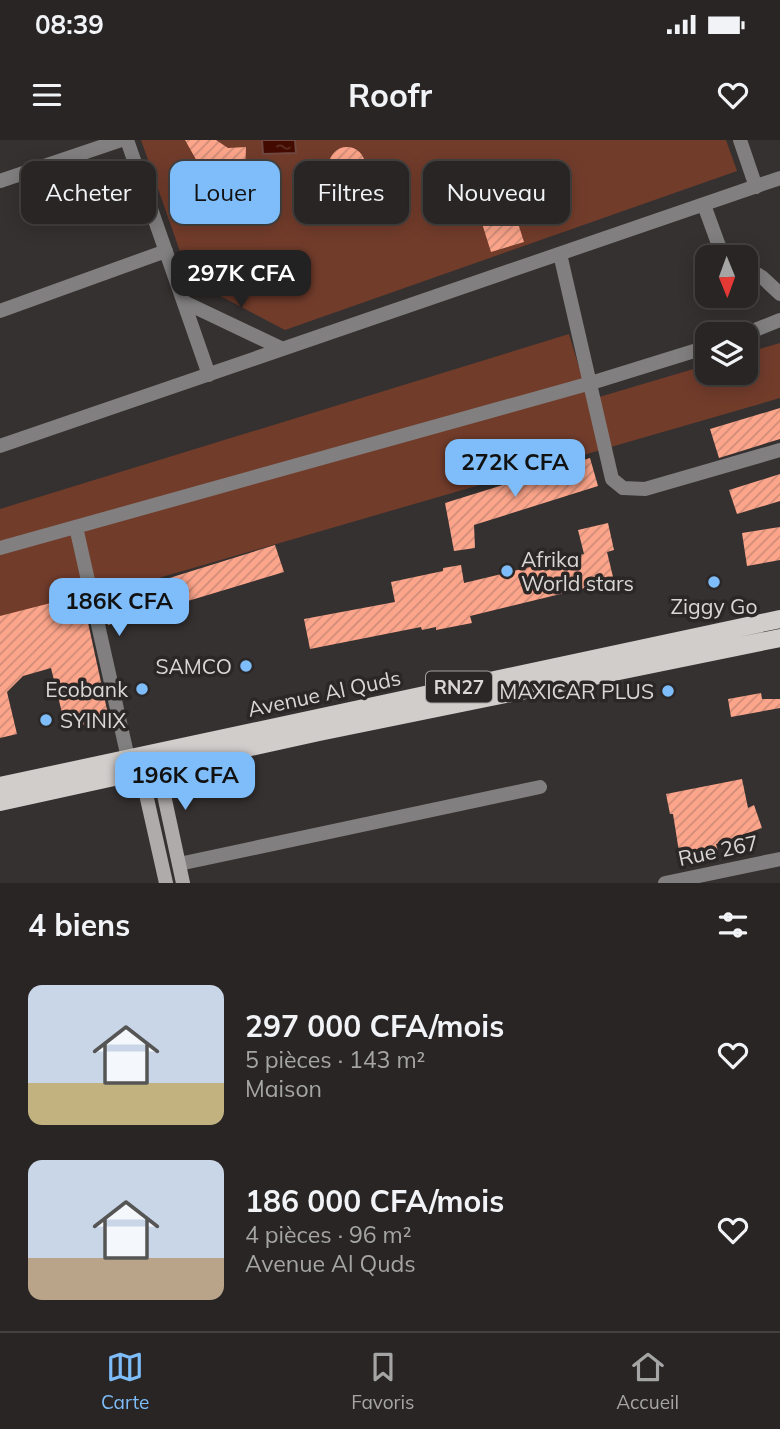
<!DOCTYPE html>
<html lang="fr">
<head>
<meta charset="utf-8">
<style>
	body { margin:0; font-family:Mulish,sans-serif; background:#343131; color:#f1f3f6; height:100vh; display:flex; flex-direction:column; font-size:26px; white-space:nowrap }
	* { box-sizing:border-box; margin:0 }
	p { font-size:23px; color:#a5a5a6 }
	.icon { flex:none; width:38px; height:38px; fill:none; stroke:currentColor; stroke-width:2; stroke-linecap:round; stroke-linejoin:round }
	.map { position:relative; height:743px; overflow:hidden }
	.side { display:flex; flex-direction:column; background:#282524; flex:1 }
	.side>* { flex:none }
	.guide { position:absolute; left:21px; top:21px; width:738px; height:63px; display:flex; gap:14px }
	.needle { width:46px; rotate:179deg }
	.controls { position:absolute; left:695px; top:105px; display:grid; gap:14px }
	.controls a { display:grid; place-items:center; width:63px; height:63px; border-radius:14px; background:#282524; box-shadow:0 4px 18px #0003,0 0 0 2px #444241; font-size:35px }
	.price { position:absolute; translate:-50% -60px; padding:0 16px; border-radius:14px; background:#7ebdf9; color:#111; font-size:23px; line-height:46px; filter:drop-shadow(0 2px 4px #0008) }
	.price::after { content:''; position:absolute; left:50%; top:42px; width:21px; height:16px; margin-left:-10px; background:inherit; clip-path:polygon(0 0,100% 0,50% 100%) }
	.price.selected { background:#222; color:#fff }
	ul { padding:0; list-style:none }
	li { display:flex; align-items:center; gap:21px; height:175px; padding:0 28px }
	li span { display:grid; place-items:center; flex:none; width:196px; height:140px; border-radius:14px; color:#555 }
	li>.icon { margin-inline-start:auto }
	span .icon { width:84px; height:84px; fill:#fffc; stroke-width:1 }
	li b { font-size:30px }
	h2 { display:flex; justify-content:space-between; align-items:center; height:84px; padding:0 28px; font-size:30px }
	.tag { padding:0 24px; border-radius:14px; background:#282524; box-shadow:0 4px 18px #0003,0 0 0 2px #444241; font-size:24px; line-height:63px }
	.tag.selected { background:#7ebdf9; color:#111 }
	.status { display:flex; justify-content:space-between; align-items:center; height:49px; padding:0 35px; background:#282524; direction:ltr }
	.status svg { height:19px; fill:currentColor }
	header { display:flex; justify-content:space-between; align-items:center; height:91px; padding:0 28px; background:#282524; font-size:32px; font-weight:700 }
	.tab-bar { display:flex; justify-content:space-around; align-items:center; height:98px; border-top:2px solid #444241; background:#282524; font-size:19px; color:#a5a5a6 }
	.tab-bar a { display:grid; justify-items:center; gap:4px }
	.tab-bar .selected { color:#7ebdf9 }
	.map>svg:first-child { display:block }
	.garden { fill:#723c2b }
	.water { fill:url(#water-ripples); stroke:#704840; stroke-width:2 }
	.building { fill:url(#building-hatch) }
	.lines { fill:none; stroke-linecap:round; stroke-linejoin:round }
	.street { stroke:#817f7f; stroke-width:14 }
	.secondary { stroke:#aeabaa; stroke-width:14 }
	.primary { stroke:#d1cdcb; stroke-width:18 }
	.poi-dot { fill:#7ebdf9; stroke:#2b2726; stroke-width:2.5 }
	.labels { text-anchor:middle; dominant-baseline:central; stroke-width:7; stroke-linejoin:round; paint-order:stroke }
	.shield { fill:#2b2726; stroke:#a5a2a1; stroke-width:2 }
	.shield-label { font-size:19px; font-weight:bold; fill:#d9d7d6 }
	.poi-label { font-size:21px; fill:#d9d7d6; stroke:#2b2726; text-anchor:end }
	.street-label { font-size:21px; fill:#d9d7d6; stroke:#2b2726 }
</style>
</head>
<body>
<div class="status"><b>08:39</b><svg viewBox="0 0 49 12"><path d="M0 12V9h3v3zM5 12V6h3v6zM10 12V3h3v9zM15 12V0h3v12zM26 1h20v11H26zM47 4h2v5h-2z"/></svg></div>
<header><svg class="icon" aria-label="menu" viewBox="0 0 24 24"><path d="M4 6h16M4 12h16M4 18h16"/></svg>Roofr<svg class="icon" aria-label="heart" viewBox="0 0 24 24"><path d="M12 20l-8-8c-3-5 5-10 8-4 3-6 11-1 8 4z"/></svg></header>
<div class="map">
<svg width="780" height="743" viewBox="0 0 780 743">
	<defs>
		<pattern id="water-ripples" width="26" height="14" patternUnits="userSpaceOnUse" patternTransform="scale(1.75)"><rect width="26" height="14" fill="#430b00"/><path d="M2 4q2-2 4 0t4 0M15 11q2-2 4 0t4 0" fill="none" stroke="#5e2e24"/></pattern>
		<pattern id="building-hatch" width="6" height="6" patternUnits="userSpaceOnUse" patternTransform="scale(1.75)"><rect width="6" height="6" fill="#fda58a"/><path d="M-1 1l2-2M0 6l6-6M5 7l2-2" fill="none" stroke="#ce8c78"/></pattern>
	</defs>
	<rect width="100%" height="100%" fill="#353130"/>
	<path class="garden" d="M141,0H726L737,31L285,190L190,140Z
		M569,194L589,260L707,225V233H746V213L780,203V258L0,484V369Z"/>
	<path class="water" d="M262,0H295L296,13L263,14Z"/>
	<path class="building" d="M185,0H216L228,8L246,7L245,34L222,38L209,31L198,23Z
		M329 25a18 18 0 1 1 36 0a18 18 0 1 1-36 0Z
		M512,64L524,102L491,112L479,74Z
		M780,268V299L719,318L710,289Z
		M590,318L598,346L474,385L475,408L454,411L445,363Z
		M780,334V361L737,374L729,350Z
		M608,383L614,410L607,412L614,441L470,476L472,483L436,490V487L422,490L421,487L310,509L304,479L395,462L391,442L443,431V428L461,425L464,443L584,414L578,390Z
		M780,387V420L747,426L742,393Z
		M275,405L284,432L108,485L102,459Z
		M82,455L109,579L66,589L51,528L23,536L7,552L17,594L0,598V476Z
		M761,553L762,559H780V568L731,577L728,559Z
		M742,639L748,668L754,665L762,688L716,704L718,712L680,718L673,674H670L666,654Z"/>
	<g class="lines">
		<path class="street" d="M127,0L209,235
			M740,0L756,47
			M0,41L121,0
			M704,65L719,106L728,117
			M560,114L612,339L623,348L645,349L780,310
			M746,128L762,137L780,154
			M184,162L283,209
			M0,171L166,111
			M745,194L780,180
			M0,306L780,38
			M76,387L128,618
			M0,408L591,243L707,207
			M179,724L540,647
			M665,743L780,719"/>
		<path class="secondary" d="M156,618L183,743
			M139,623L166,743"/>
		<path class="primary" d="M0,646L780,479
			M0,662L319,592L780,498"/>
	</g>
	<g class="poi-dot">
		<circle cx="507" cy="431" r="7"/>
		<circle cx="714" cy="442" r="7"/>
		<circle cx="246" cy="526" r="7"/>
		<circle cx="142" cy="549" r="7"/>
		<circle cx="668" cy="551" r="7"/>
		<circle cx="46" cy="580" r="7"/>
	</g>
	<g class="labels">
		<rect class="shield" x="426" y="531.5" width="66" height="31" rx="5"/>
		<g class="shield-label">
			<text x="459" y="547">RN27</text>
		</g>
		<g class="poi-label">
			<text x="521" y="419" text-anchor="start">Afrika<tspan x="521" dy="24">World stars</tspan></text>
			<text x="714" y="466" text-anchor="middle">Ziggy Go</text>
			<text x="232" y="526">SAMCO</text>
			<text x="128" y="549">Ecobank</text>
			<text x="654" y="551">MAXICAR PLUS</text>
			<text x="60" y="580" text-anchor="start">SYINIX</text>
		</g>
		<g class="street-label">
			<text transform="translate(324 553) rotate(-12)">Avenue Al Quds</text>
			<text transform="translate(718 710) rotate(-12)">Rue 267</text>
		</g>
	</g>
</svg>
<div class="controls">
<a><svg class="needle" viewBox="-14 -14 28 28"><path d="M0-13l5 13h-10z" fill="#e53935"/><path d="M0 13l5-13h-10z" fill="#a5a5a6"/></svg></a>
<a><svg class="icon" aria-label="layers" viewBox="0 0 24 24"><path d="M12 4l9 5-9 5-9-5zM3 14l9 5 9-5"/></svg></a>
</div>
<b class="price selected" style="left:241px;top:170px">297K CFA</b>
<b class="price" style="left:515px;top:359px">272K CFA</b>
<b class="price" style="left:119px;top:498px">186K CFA</b>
<b class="price" style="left:185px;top:672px">196K CFA</b>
<div class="guide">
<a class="tag">Acheter</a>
<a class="tag selected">Louer</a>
<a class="tag">Filtres</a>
<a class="tag">Nouveau</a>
</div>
</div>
<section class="side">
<h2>4 biens<svg class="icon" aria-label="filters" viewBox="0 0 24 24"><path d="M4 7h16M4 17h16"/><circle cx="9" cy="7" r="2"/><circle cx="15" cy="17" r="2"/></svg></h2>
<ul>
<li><span style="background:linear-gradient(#c9d6e8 70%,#c2b280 0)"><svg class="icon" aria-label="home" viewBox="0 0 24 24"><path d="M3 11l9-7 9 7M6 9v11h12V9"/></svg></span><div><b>297 000 CFA/mois</b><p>5 pièces · 143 m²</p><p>Maison</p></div><svg class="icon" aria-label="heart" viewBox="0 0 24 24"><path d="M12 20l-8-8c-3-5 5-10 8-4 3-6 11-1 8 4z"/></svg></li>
<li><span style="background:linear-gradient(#c9d6e8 70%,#b9a48a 0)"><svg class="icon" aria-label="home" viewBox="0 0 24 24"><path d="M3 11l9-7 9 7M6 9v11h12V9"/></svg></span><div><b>186 000 CFA/mois</b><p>4 pièces · 96 m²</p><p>Avenue Al Quds</p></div><svg class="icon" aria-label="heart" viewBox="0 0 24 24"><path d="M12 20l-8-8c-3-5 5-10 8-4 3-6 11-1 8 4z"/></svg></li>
</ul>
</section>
<nav class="tab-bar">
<a class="selected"><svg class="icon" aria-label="map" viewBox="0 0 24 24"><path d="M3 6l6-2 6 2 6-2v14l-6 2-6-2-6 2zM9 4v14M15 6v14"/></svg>Carte</a>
<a><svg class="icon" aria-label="saved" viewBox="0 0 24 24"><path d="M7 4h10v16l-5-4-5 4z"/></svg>Favoris</a>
<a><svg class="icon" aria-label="home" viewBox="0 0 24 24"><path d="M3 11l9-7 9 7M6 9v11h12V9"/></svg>Accueil</a>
</nav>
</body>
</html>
